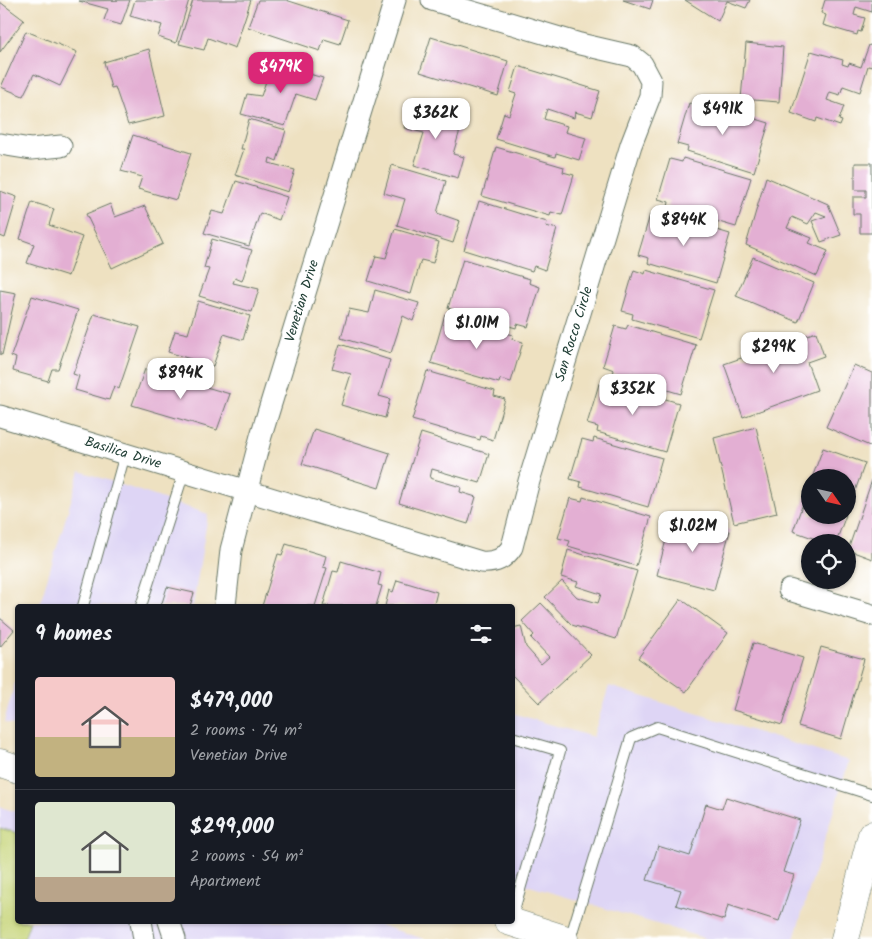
<!DOCTYPE html>
<html lang="en">
<head>
<meta charset="utf-8">
<style>
	body { margin:0; font-family:Kalam,sans-serif; background:#20242c; color:#f1f3f6; height:100vh; display:flex; flex-direction:column; font-size:19px; white-space:nowrap }
	* { box-sizing:border-box; margin:0 }
	p { font-size:16px; color:#9ea1a6 }
	.icon { flex:none; width:28px; height:28px; fill:none; stroke:currentColor; stroke-width:2; stroke-linecap:round; stroke-linejoin:round }
	.map { position:relative; flex:1; overflow:hidden }
	.drawer { position:absolute; left:15px; top:604px; width:500px; height:320px; display:flex; flex-direction:column; background:#171b24; border-radius:5px; box-shadow:0 1px 4px #0004 }
	.drawer>* { flex:none }
	.needle { width:32px; rotate:124deg }
	.controls { position:absolute; left:801px; top:469px; display:grid; gap:10px }
	.controls a { display:grid; place-items:center; width:55px; height:55px; border-radius:50%; background:#171b24; box-shadow:0 1px 4px #0004; font-size:25px }
	.price { position:absolute; translate:-50% -42px; padding:0 11px; border-radius:10px; background:#fff; color:#222; font-size:16px; line-height:32px; filter:drop-shadow(0 1px 2px #0008) }
	.price::after { content:''; position:absolute; left:50%; top:30px; width:15px; height:11px; margin-left:-8px; background:inherit; clip-path:polygon(0 0,100% 0,50% 100%) }
	.price.current { background:#db2777; color:#fff }
	ul { padding:0; list-style:none }
	li { display:flex; align-items:center; gap:15px; height:125px; padding:0 20px }
	li+li { border-top:1px solid #363941 }
	li span { display:grid; place-items:center; flex:none; width:140px; height:100px; border-radius:5px; color:#555 }
	li>.icon { margin-inline-start:auto }
	span .icon { width:60px; height:60px; fill:#fffc; stroke-width:1 }
	li b { font-size:21px }
	h2 { display:flex; justify-content:space-between; align-items:center; height:60px; padding:0 20px; font-size:21px }
	.map>svg:first-child { display:block }
	.built { fill:#ded5f5 }
	.green { fill:#c4d375; stroke:#728854 }
	.building { fill:#e3afd3 }
	.lines { fill:none; stroke-linecap:round; stroke-linejoin:round }
	.lane-casing { stroke:#677665; stroke-width:12 }
	.street-casing { stroke:#677665; stroke-width:23 }
	.secondary-casing { stroke:#677665; stroke-width:29 }
	.lane { stroke:#fff; stroke-width:10 }
	.street { stroke:#fff; stroke-width:21 }
	.secondary { stroke:#fff; stroke-width:28 }
	.labels { text-anchor:middle; dominant-baseline:central; stroke-width:4; stroke-linejoin:round; paint-order:stroke }
	.street-label { font-size:14px; fill:#1f3d34; stroke:#fff }
</style>
</head>
<body>
<div class="map">
<svg width="872" height="939" viewBox="0 0 872 939">
	<rect width="100%" height="100%" fill="#fff"/>
	<filter id="ink" filterUnits="userSpaceOnUse"><feTurbulence type="fractalNoise" baseFrequency=".02" numOctaves="2"/><feDisplacementMap in="SourceGraphic" scale="10" xChannelSelector="R" yChannelSelector="G"/><feConvolveMatrix kernelMatrix="1 2 1 2 8 2 1 2 1" color-interpolation-filters="sRGB"/></filter>
	<filter id="wash" filterUnits="userSpaceOnUse"><feTurbulence type="fractalNoise" baseFrequency=".0096" numOctaves="4" result="noise"/><feDisplacementMap in="SourceGraphic" scale="20" xChannelSelector="R" yChannelSelector="G"/><feGaussianBlur stdDeviation="1.12" result="paint"/><feColorMatrix in="noise" values="0 0 0 0 0 0 0 0 0 0 0 0 0 0 0 0 0 1.4 0 .05"/><feComposite in="paint" operator="in"/></filter>
	<g filter="url(#wash)">
		<rect width="100%" height="100%" fill="#eee1c1"/>
		<path class="built" d="M80,471L208,514L193,606H39Z
			M17,676L18,726H17L4,722Z
			M609,686L849,761L794,939H707L513,881L512,713L593,737Z
			M0,807L17,812L18,921H367L424,939H0Z"/>
		<path class="green" d="M0,828L17,833L18,921H30L24,939H0Z"/>
		<g id="blocks">
			<path class="building" d="M130,0L121,25L104,20L108,9L79,1Z
				M135,0H189L176,43L158,37L162,25L130,16Z
				M193,0H251L235,48L208,38L204,50L179,44Z
				M258,0H286L348,20L340,44L324,39L320,51L248,27Z
				M623,0H653L650,9Z
				M685,0H750L746,8L727,1L718,21Z
				M825,0H872V12L856,7L854,15L865,18L861,32L858,31L857,35L823,25L826,15L821,13Z
				M0,2L24,20L0,52Z
				M26,31L77,52L60,86L34,74L23,96L1,87Z
				M431,37L508,61L498,96L420,72Z
				M746,43L783,47L779,102L741,99Z
				M869,45L872,46V67L868,66L860,92L843,86L840,95L830,92L827,100L844,106L839,120L842,121L840,126L817,118L816,122L791,113L811,51L843,60L842,64L848,66L849,63L861,67Z
				M149,49L165,116L128,125L115,87L111,88L104,62Z
				M272,63L323,78L315,100L296,94L285,126L241,114L247,94L261,96Z
				M518,66L600,91L592,117L575,112L574,118L547,109L544,119L567,126L565,132L586,138L579,160L556,153L555,157L496,139L504,113L509,115L516,94L510,92Z
				M701,102L769,123L754,172L687,151L688,147L677,144L689,103L700,107Z
				M411,104L463,120L453,154L464,157L458,178L414,165L424,133L404,128Z
				M249,119L286,130L277,161L270,158L269,163L295,170L288,192L235,175L244,149H241Z
				M133,135L191,153L176,200L138,189L142,177L121,171Z
				M496,147L564,167L563,172L574,175L562,215L551,212L550,216L482,196Z
				M683,158L751,178L736,227L668,207L669,202L658,199L670,159L682,162Z
				M855,163H872V233H860V214H853V197H866V190H855Z
				M392,165L446,181L437,213L460,221L453,243L397,225L405,199L384,193Z
				M766,177L828,204L841,235L821,242L812,221L826,216L816,212L808,224L792,217L787,228L812,238L809,243L828,251L817,276L746,245Z
				M236,181L287,197L279,220L260,213L249,246L204,233L212,211L224,214Z
				M0,191L17,197L5,238L0,236Z
				M479,201L547,222L546,226L557,229L545,270L534,266L532,271L464,250Z
				M32,202L54,209L49,225L82,237L68,276L27,263L34,244L20,239Z
				M110,204L115,217L145,206L163,244L112,268L86,214Z
				M663,214L730,234L716,283L648,263L649,258L638,255L650,215L661,218Z
				M395,229L439,242L433,263L421,260L411,294L368,281L376,256L386,258Z
				M212,239L252,250L242,281L235,278L233,283L259,289L252,312L199,296L209,269L204,268Z
				M753,257L814,283L798,322L736,296Z
				M463,259L530,279L529,283L540,287L528,327L517,324L516,328L448,308Z
				M634,270L645,274L646,270L714,290L699,338L632,319L633,314L622,311Z
				M0,290L16,293L2,355L0,354Z
				M375,290L419,303L413,321L403,316L391,353L341,338L349,309L369,313Z
				M32,296L78,310L58,369H52L48,381L13,371L16,358L11,356Z
				M198,301L250,316L243,340L224,334L213,366L168,352L175,331L188,334Z
				M94,314L140,327L119,389L114,386L109,400L75,390L79,376L73,374Z
				M445,314L513,335L512,339L523,342L511,382L500,379L499,383L431,363Z
				M628,325L696,345L681,394L613,374L614,370L603,366L615,326L626,329Z
				M816,332L824,356L807,362L817,390L743,417L724,364Z
				M340,344L390,360L379,396L390,399L385,418L341,405L351,374L332,369Z
				M854,365L872,373V447L826,427Z
				M145,369L230,394L217,430L132,405Z
				M427,371L495,391L494,396L505,399L493,440L481,436L480,440L412,420Z
				M612,383L679,403L665,452L597,432L598,427L587,424L599,384L610,387Z
				M756,427L777,513L734,523L714,438Z
				M314,429L390,453L379,488L302,464Z
				M421,433L489,454L480,483L432,469L430,478L461,487L460,492L476,497L468,524L399,503Z
				M594,438L662,458L648,507L580,487L581,482L570,479L582,439L593,442Z
				M823,448L865,463L848,511V478H812Z
				M872,480V559L848,550Z
				M810,484V515H846L836,542H824L793,531Z
				M583,497L651,517L636,566L568,546L570,541L558,538L570,498L582,501Z
				M672,516L730,531L714,590L657,575Z
				M286,544L326,556L323,567L327,568L315,606H262L278,554L282,555Z
				M568,550L637,571L616,639L572,625L545,597L562,581L577,597L598,603L601,594L576,586L578,582L561,577Z
				M341,561L381,573L378,585L382,586L376,606H323L333,571L338,572Z
				M397,580L437,592L434,604L440,606H385L389,590L393,592Z
				M167,587L194,593L190,606H161Z
				M681,599L728,633L686,692L638,658Z
				M541,603L591,655L539,703L512,675V628L521,626L526,647L541,664L549,657L531,638L534,635L522,621Z
				M0,618L14,630L0,647Z
				M753,643L803,658L782,725L733,710Z
				M821,647L864,659L841,739L798,726Z
				M726,797L800,820L783,872L794,875L779,921L728,905L724,920L676,905L681,890L647,880L658,846L690,856L706,804L722,809Z"/>
		</g>
	</g>
	<g filter="url(#ink)">
		<use href="#blocks" fill-opacity="0" stroke="#677665" stroke-width="1"/>
		<g class="lines">
			<defs>
				<path id="lane" d="M83,606L125,454
					M141,606L184,472
					M512,737L560,751L512,917
					M570,939L631,738L657,727L872,795"/>
				<path id="street" d="M0,144L31,149L61,146
					M0,416L481,562C496,563 504,559 512,547L529,481L631,145L650,96L651,81L642,64L632,56L580,44L432,0
					M789,590L872,615
					M225,606L231,550L261,436L395,0
					M141,921L144,939
					M169,921L175,939"/>
				<path id="secondary" d="M0,763L18,769
					M508,921L564,939
					M845,939L872,835"/>
			</defs>
			<use href="#lane" class="lane-casing"/>
			<use href="#street" class="street-casing"/>
			<use href="#secondary" class="secondary-casing"/>
			<use href="#lane" class="lane"/>
			<use href="#street" class="street"/>
			<use href="#secondary" class="secondary"/>
		</g>
	</g>
	<g class="labels">
		<g class="street-label">
			<text transform="translate(302 301) rotate(-73)">Venetian Drive</text>
			<text transform="translate(574 334) rotate(-73)">San Rocco Circle</text>
			<text transform="translate(123 453) rotate(17)">Basilica Drive</text>
		</g>
	</g>
</svg>
<div class="controls">
<a><svg class="needle" viewBox="-14 -14 28 28"><path d="M0-13l5 13h-10z" fill="#e53935"/><path d="M0 13l5-13h-10z" fill="#9ea1a6"/></svg></a>
<a><svg class="icon" aria-label="locate" viewBox="0 0 24 24"><circle cx="12" cy="12" r="6"/><path d="M12 2v4M12 18v4M2 12h4M18 12h4"/></svg></a>
</div>
<b class="price current" style="left:281px;top:94px">$479K</b>
<b class="price" style="left:723px;top:136px">$491K</b>
<b class="price" style="left:436px;top:140px">$362K</b>
<b class="price" style="left:684px;top:247px">$844K</b>
<b class="price" style="left:477px;top:350px">$1.01M</b>
<b class="price" style="left:774px;top:374px">$299K</b>
<b class="price" style="left:181px;top:400px">$894K</b>
<b class="price" style="left:633px;top:416px">$352K</b>
<b class="price" style="left:693px;top:553px">$1.02M</b>
<section class="drawer">
<h2>9 homes<svg class="icon" aria-label="filters" viewBox="0 0 24 24"><path d="M4 7h16M4 17h16"/><circle cx="9" cy="7" r="2"/><circle cx="15" cy="17" r="2"/></svg></h2>
<ul>
<li><span style="background:linear-gradient(#f6c9c9 60%,#c2b280 0)"><svg class="icon" aria-label="home" viewBox="0 0 24 24"><path d="M3 11l9-7 9 7M6 9v11h12V9"/></svg></span><div><b>$479,000</b><p>2 rooms · 74 m²</p><p>Venetian Drive</p></div></li>
<li><span style="background:linear-gradient(#dfe7d0 75%,#b9a48a 0)"><svg class="icon" aria-label="home" viewBox="0 0 24 24"><path d="M3 11l9-7 9 7M6 9v11h12V9"/></svg></span><div><b>$299,000</b><p>2 rooms · 54 m²</p><p>Apartment</p></div></li>
</ul>
</section>
</div>
</body>
</html>
